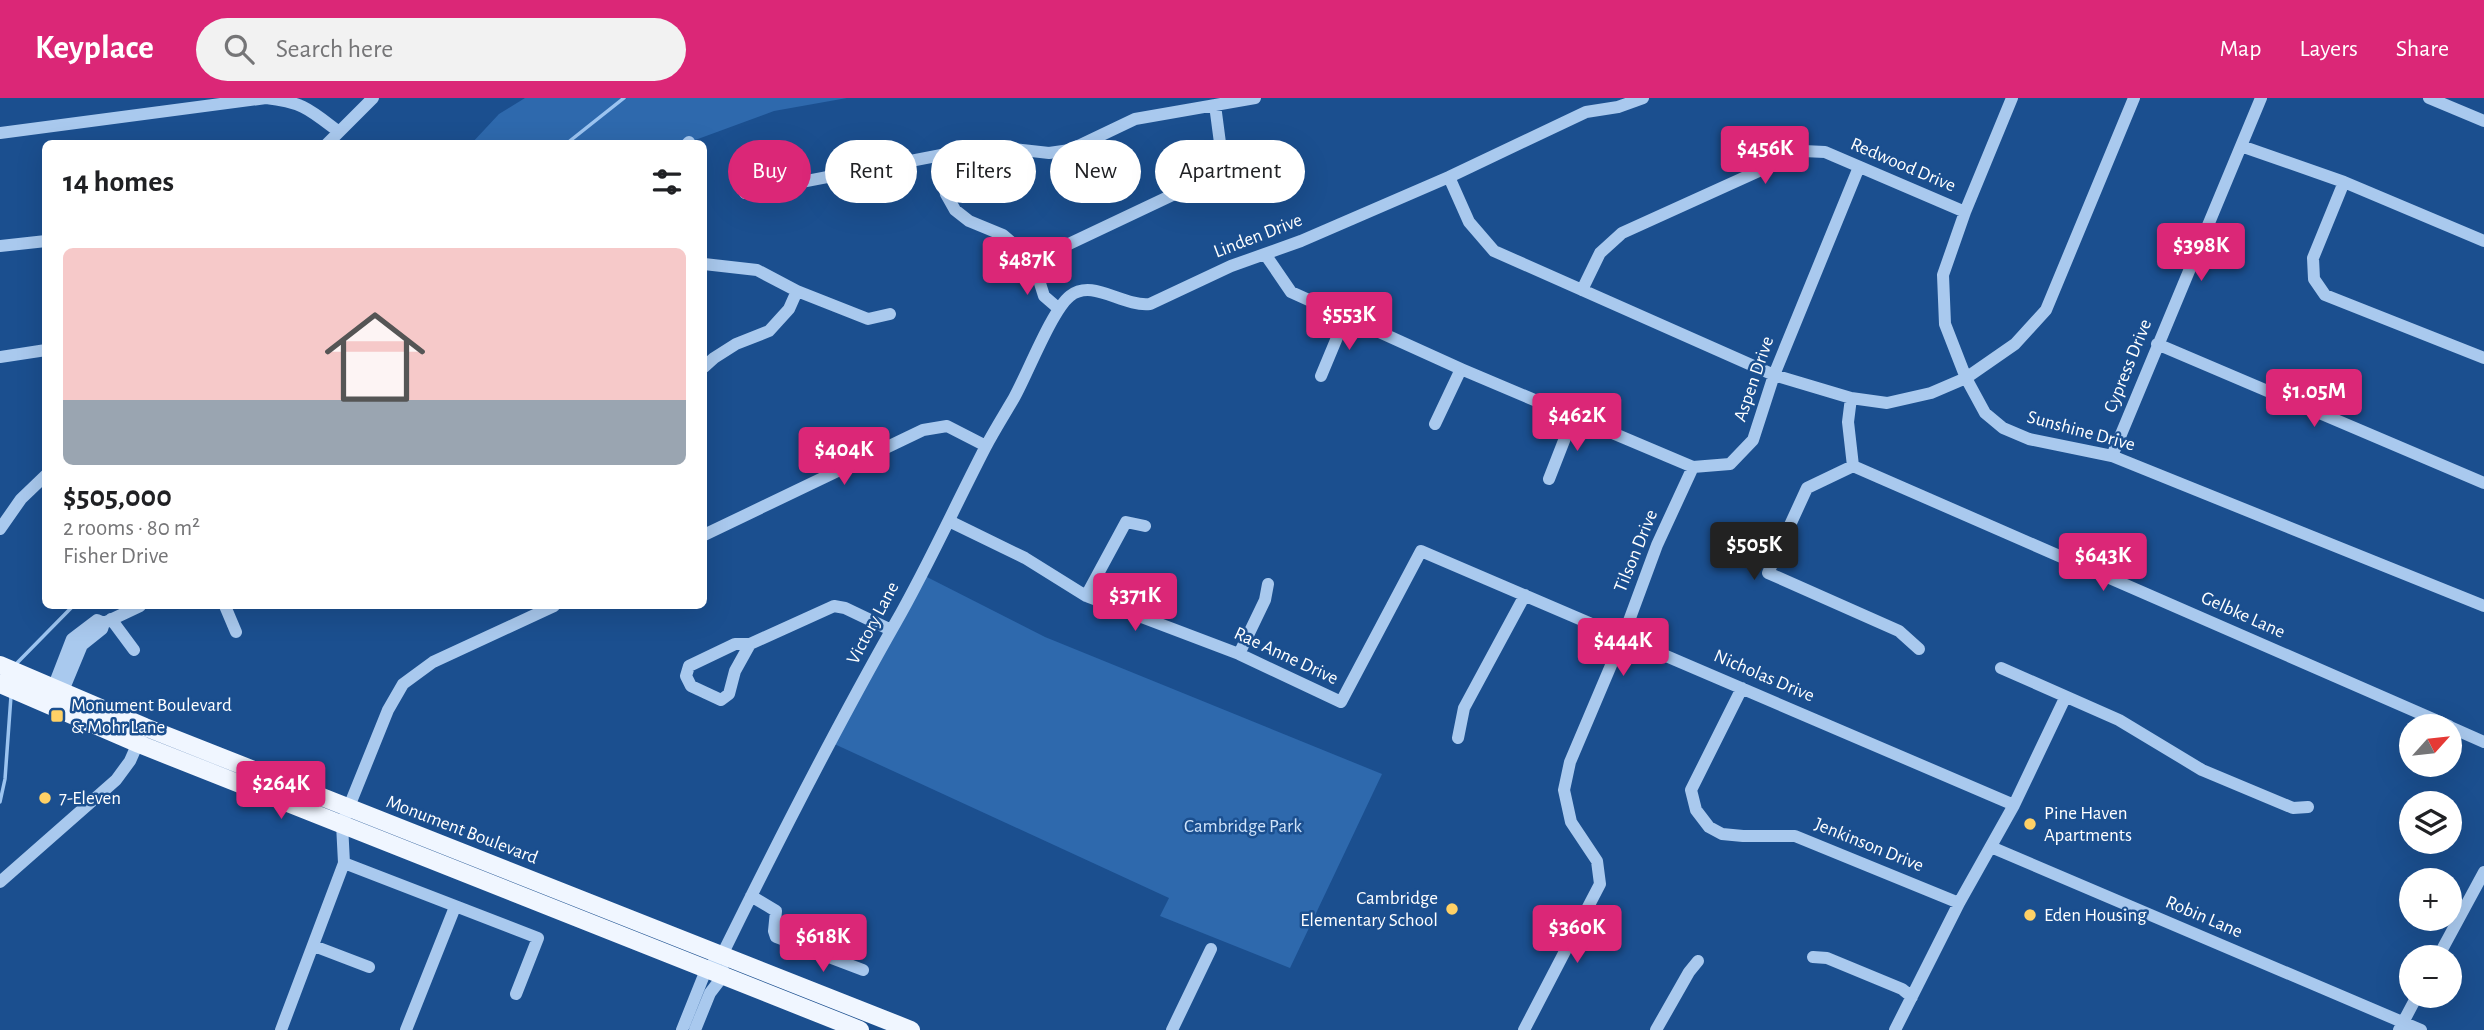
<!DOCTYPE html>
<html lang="en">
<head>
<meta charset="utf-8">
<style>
	body { margin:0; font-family:"Alegreya Sans",sans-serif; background:#f2f2f2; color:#202124; height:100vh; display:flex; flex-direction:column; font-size:26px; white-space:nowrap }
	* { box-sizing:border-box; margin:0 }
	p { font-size:23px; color:#757577 }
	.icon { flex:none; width:38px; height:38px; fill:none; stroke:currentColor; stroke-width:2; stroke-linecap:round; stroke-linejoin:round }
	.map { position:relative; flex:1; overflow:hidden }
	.sheet { position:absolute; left:42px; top:42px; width:665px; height:469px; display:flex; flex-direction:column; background:#fff; border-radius:10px; box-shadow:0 7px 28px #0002 }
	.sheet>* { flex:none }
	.banner { position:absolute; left:728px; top:42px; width:665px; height:63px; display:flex; gap:14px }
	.needle { width:46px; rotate:63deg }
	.controls { position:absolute; left:2399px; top:616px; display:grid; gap:14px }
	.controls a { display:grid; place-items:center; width:63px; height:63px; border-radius:50%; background:#fff; box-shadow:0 7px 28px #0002; font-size:35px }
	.price { position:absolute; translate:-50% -60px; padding:0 16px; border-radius:7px; background:#db2777; color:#fff; font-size:23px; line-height:46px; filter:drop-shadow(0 2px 4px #0008) }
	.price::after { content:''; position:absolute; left:50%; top:42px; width:21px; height:16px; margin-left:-10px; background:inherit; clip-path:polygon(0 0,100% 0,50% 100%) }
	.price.on { background:#222; color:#fff }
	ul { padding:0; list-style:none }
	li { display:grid; align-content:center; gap:14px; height:371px; padding:0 21px }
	li span { display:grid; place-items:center; height:217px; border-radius:10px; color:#555 }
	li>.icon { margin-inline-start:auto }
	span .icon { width:126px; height:126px; fill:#fffc; stroke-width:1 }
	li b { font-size:30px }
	h2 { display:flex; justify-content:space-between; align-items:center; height:84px; padding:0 21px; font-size:30px }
	.tag { padding:0 24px; border-radius:32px; background:#fff; box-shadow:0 7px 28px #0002; font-size:24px; line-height:63px }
	.tag.on { background:#db2777; color:#fff }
	header { display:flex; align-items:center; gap:42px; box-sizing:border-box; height:98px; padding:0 35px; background:#db2777; color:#fff }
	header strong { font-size:33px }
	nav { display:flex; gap:38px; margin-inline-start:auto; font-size:24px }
	.search { width:490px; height:63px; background:#f2f2f2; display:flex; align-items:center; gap:18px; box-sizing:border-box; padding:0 24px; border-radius:38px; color:#757577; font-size:26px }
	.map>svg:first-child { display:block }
	.green { fill:#2e69ad }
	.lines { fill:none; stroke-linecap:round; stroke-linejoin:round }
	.stream { stroke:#9cc4f0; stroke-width:3.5 }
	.minor { stroke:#a9c9ee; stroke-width:12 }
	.major { stroke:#f0f6ff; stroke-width:18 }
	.poi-dot { fill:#ffd166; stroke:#1b4f8f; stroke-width:2.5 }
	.labels { text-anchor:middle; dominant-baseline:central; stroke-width:5; stroke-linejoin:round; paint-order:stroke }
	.street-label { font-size:19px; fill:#fff; stroke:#1b4f8f }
	.poi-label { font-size:19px; fill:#fff; stroke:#1b4f8f; text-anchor:start }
	.park-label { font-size:19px; fill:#cfe3fa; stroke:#1b4f8f }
</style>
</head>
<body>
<header>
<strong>Keyplace</strong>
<div class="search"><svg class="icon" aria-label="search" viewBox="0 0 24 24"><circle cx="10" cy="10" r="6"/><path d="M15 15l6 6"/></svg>Search here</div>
<nav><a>Map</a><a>Layers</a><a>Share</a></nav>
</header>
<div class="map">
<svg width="2484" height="932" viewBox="0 0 2484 932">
	<rect width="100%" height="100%" fill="#1b4f8f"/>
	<path class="green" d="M525,0H847L774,13L687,45L471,46L499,16Z
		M921,476L1045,539L1382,676L1290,870L1160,818L1169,800L830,644Z"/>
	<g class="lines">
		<path class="stream" d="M566,46L624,0
			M16,566L73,508
			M0,704L5,681L11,598"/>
		<path class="minor" d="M2012,0L1965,114L1943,177L1945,226L1966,280L2015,246L2046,212L2134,0
			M2429,0L2484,23
			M0,35L266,0C303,4 310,12 339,34
			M327,46L373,0
			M687,46L689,44
			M2241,48L2344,84L2484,143
			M937,59L946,96L955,112L969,123L1003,137L1033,163L1202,83L1218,64L1220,45L1215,7
			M1449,79L1469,124L1494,153L1774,277L1851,300L1887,305L1931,295L1966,280L1985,315L2003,330L2029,341L2112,358L2484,508
			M2344,84L2313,160L2314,181L2325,197L2484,260
			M745,95L988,48L1049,55L1070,52L1135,21L1255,0
			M0,148L46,143
			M1265,156L1291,194L1461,271L1693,369L1730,366L1753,342L1774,277L1859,69
			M1033,163L1044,198L1059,211
			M704,166L757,172L797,193L868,221L890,216
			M1582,192L1600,155L1622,135L1803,53L1825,54L1965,114
			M2157,246L2484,385
			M0,259L46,252
			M704,269L714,260L736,246L769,233L789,211L797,193
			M1321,278L1346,218
			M1851,300L1848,324L1853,368L2449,628
			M1435,326L1461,271
			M2112,358L2261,0
			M1853,368L1807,390L1768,475L1899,533L1919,551
			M1549,381L1574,317
			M949,423L1025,460L1086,498L1239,556L1341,604L1421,453L2014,707
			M0,431L21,401L46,377
			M704,437L923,332L947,328L986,348
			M1086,498L1126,424L1145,428
			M225,508L236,534
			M111,521L134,552
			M750,546L735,573L729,596L721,602L691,588L686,578L689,568L735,546H750L834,508L845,510L891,532
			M1239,556L1265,502L1268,486
			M2001,570L2119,622L2202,672L2293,710L2308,709
			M53,590L72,541L97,522L104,525L140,508
			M1742,590L1691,692L1696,712L1709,729L1722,736L1743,738H1795L1959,805
			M60,600L82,547L102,531L104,525
			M2450,629L2484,644
			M1458,640L1464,610L1525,497
			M1991,749L2421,932
			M344,765L538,840L516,896
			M0,784L116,682L130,663L145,629
			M751,798L776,813L774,833L776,839L863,872
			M314,848L369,869
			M1813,859L1827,860L1902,891L1912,899
			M2438,859L2484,774
			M281,932L344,765L342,726L388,612L403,586L433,564L554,508
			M406,932L455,809
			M682,932L706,872L722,857C777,745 834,633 896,524C928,468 955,408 985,350C994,333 1004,317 1014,300C1027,277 1052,212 1070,198C1093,180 1122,209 1150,206L1231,168L1301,143L1449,79L1586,14L1618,9L1643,0
			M695,932L710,895L723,878V872
			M1172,932L1211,851
			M1524,932L1600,786L1597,763L1571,724L1564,692L1570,664L1623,539L1657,447L1693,369
			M1656,932L1689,874L1698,863
			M1895,932L1959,805L2014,707L2065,600
			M2399,932L2417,898"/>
		<path class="major" d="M0,567L145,629L911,932
			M0,586L139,646L860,932"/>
	</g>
	<g class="poi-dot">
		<rect x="50" y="611" width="14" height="14" rx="3.5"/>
		<circle cx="45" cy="700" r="7"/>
		<circle cx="2030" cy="726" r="7"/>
		<circle cx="1452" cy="811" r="7"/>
		<circle cx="2030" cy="817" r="7"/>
	</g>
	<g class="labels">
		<g class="street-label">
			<text transform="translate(1903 67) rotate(23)">Redwood Drive</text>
			<text transform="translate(1258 138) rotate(-21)">Linden Drive</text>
			<text transform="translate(2128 268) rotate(-68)">Cypress Drive</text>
			<text transform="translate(1754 281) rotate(-71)">Aspen Drive</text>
			<text transform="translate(2081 333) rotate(15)">Sunshine Drive</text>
			<text transform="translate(1636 453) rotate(-68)">Tilson Drive</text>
			<text transform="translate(2243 517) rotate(24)">Gelbke Lane</text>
			<text transform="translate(873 525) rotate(-62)">Victory Lane</text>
			<text transform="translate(1286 558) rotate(25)">Rae Anne Drive</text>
			<text transform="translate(1764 578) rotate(23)">Nicholas Drive</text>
			<text transform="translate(462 732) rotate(21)">Monument Boulevard</text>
			<text transform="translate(1869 747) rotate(22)">Jenkinson Drive</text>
			<text transform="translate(2204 819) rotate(23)">Robin Lane</text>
		</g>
		<g class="poi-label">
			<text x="71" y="607">Monument Boulevard<tspan x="71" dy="22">&amp; Mohr Lane</tspan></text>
			<text x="59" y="700">7-Eleven</text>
			<text x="2044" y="715">Pine Haven<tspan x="2044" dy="22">Apartments</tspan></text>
			<text x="1438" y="800" text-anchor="end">Cambridge<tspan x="1438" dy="22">Elementary School</tspan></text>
			<text x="2044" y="817">Eden Housing</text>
		</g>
		<g class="park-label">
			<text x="1243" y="728">Cambridge Park</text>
		</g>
	</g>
</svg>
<div class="controls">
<a><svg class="needle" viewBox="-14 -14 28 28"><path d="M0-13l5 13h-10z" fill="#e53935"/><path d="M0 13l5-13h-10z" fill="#757577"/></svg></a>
<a><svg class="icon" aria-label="layers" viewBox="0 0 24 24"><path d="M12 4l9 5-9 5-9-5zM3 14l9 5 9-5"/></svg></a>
<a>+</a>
<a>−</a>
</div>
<b class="price" style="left:1765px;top:88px">$456K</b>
<b class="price" style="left:2201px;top:185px">$398K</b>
<b class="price" style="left:1027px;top:199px">$487K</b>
<b class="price" style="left:1349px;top:254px">$553K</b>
<b class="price" style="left:2314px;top:331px">$1.05M</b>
<b class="price" style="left:1577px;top:355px">$462K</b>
<b class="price" style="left:844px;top:389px">$404K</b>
<b class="price on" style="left:1754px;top:484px">$505K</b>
<b class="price" style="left:2103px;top:495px">$643K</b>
<b class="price" style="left:1135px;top:535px">$371K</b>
<b class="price" style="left:1623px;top:580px">$444K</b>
<b class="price" style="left:281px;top:723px">$264K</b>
<b class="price" style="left:1577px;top:867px">$360K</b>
<b class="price" style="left:823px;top:876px">$618K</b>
<div class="banner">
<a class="tag on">Buy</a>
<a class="tag">Rent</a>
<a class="tag">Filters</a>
<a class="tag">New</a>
<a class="tag">Apartment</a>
</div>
<section class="sheet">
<h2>14 homes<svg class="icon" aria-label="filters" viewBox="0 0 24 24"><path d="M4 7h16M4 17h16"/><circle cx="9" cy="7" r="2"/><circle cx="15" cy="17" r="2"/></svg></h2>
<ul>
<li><span style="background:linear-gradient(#f6c9c9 70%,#9aa5b1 0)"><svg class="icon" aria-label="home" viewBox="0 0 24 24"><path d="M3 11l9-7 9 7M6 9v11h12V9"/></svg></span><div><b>$505,000</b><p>2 rooms · 80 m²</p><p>Fisher Drive</p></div></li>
</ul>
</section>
</div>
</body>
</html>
